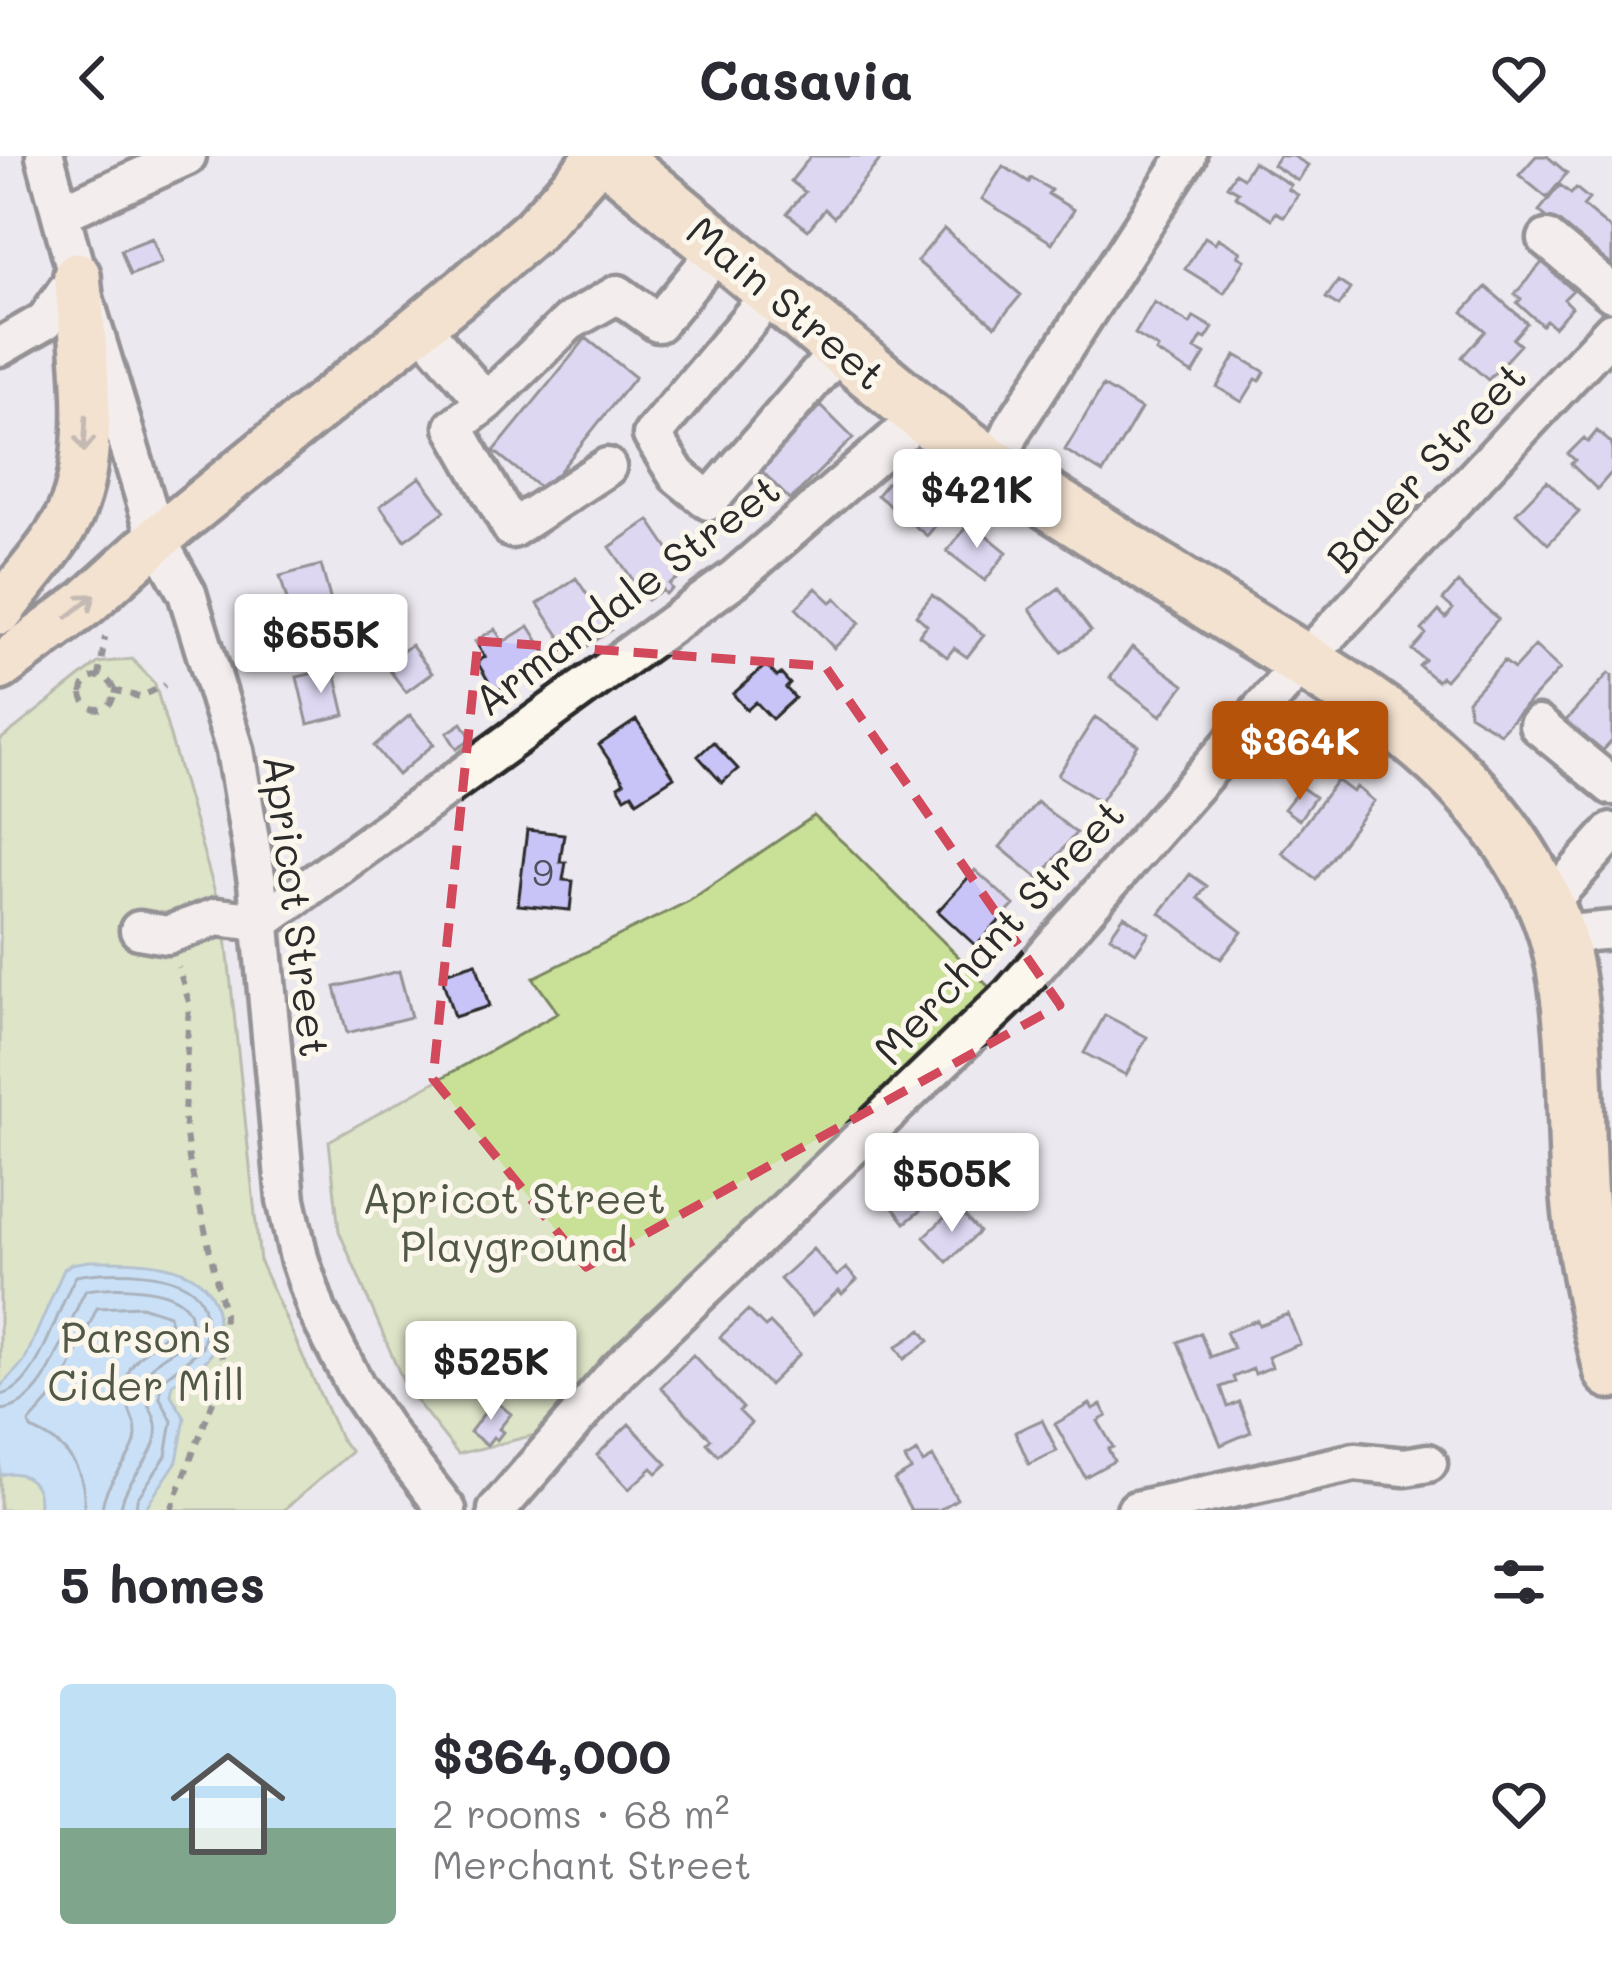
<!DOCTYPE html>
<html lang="en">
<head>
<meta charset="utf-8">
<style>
	body { margin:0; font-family:Mali,sans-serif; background:#f2f2f3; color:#2b2b33; height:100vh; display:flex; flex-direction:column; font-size:45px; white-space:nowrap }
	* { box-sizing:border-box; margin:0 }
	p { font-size:39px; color:#7c7c81 }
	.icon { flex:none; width:66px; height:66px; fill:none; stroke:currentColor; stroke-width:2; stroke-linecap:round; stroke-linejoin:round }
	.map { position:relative; height:1354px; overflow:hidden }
	.drawer { display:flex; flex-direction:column; background:#fff; flex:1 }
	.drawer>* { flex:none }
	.price { position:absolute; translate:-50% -102px; padding:0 27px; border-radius:12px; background:#fff; color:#222; font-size:39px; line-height:78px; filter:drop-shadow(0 3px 6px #0008) }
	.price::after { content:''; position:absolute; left:50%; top:72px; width:36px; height:27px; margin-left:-18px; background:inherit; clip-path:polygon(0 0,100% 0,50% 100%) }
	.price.active { background:#b45309; color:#fff }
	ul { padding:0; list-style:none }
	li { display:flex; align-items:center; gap:36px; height:300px; padding:0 60px }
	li+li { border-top:3px solid #e1e1e2 }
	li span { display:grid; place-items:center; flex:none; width:336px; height:240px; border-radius:12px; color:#555 }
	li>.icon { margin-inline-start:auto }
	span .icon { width:144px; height:144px; fill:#fffc; stroke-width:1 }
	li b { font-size:51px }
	h2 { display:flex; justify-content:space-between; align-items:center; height:144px; padding:0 60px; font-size:51px }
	header { display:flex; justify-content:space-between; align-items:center; height:156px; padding:0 60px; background:#fff; font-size:54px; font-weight:700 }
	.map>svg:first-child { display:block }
	.green { fill:#c9e197; stroke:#7a8661; stroke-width:3 }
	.water { fill:#9fd8ff; stroke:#7193aa; stroke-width:3 }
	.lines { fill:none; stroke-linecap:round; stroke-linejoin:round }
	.shore { stroke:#597080; stroke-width:3 }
	.building { fill:#c9c4f7; stroke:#2b2b2b; stroke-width:3 }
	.minor-casing { stroke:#2b2b2b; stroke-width:45 }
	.major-casing { stroke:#2b2b2b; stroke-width:54 }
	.highway-casing { stroke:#2b2b2b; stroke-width:63 }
	.path { stroke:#2b2b2b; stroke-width:6; stroke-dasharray:9 9; stroke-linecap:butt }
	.minor { stroke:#fbf7ec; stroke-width:36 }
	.major { stroke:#fcdcac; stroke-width:45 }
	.highway { stroke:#fcdcac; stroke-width:54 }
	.oneway { stroke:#94846c }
	.marked { fill:none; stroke:#d1495b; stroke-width:9; stroke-dasharray:24 15; stroke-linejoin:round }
	.labels { text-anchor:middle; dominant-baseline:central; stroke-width:10; stroke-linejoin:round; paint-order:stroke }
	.number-label { font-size:36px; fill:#52515e }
	.street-label { font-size:42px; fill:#2b2b2b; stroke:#fbf7ec }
	.park-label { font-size:42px; fill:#525846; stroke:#fbf7ec }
</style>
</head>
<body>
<header><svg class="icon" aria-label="back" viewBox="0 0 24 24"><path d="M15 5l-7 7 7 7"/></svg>Casavia<svg class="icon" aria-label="heart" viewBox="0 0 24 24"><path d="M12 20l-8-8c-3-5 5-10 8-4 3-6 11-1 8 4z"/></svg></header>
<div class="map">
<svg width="1612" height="1354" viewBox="0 0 1612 1354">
	<rect width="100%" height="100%" fill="#ece8ef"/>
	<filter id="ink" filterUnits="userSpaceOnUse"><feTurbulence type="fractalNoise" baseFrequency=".00833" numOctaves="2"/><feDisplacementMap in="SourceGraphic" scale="24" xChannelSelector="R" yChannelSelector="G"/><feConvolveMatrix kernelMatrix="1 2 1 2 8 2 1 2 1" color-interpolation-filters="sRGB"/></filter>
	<g filter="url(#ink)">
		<path class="green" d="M132,503L155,528L225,771L260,1106L340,1282L351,1296L284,1354H0V584L98,507Z
			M814,660L848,691L996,838L610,1195L543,1277L458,1298L406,1232L339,1075L329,985L558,857L533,822L689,745Z"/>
		<path class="water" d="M89,1105C135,1105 216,1101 218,1165C219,1204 201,1210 172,1228L171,1239L185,1262L177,1305L144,1354H38C43,1328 25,1312 0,1319V1231L24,1206L64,1113L71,1108Z"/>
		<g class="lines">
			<path class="shore" d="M0,1239C39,1234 57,1150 76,1120C107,1114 184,1112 201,1145C208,1160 206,1177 202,1192L161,1225L160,1242L172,1265L166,1300L137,1343L136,1354
				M0,1254C49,1251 65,1169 86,1134C110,1130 177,1128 189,1156C193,1166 190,1176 188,1185C176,1194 158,1201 150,1214C134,1239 153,1249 156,1268C161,1302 122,1323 121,1354
				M84,1354C87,1315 67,1287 31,1273L29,1267L62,1230L97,1152L141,1150L169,1159L172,1172C148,1197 117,1204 128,1249C131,1264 139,1270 135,1286C127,1312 104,1325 102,1354"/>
		</g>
		<path class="building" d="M811,0H883L834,61L825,53L808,74L787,57L805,36L791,25Z
			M1279,0H1293L1308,9L1298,25L1273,9Z
			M1536,0H1547L1567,17L1547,42L1519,19Z
			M1253,6L1291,29L1288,33L1298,39L1284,61L1276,56L1272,63L1235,40L1238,36L1227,30L1235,17L1243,22Z
			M1003,10L1029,26L1031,22L1051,34L1048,38L1074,54L1052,87L982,43Z
			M1560,29L1571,38L1576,32L1589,43L1583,50L1612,74V108L1604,117L1548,70L1552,66L1539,55Z
			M944,73L1021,139L995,170L917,105Z
			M1205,81L1215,87L1218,82L1241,96L1238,100L1245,104L1224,137L1185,113Z
			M152,82L162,107L130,119L121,94Z
			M1545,103L1557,113L1553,117L1573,134L1564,143L1572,151L1554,171L1546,164L1542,169L1517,147L1521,143L1515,138Z
			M1338,125L1350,133L1339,150L1326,142Z
			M1486,131L1527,167L1513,183L1520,189L1488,224L1462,201L1485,175L1463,156Z
			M1154,146L1190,168L1194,161L1213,172L1206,183L1202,181L1195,193L1205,198L1193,218L1156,196L1158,192L1135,178Z
			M586,182L635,221L544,335L494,295Z
			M1236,199L1265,216L1260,225L1256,223L1242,246L1217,231Z
			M1103,230L1141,253L1103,317L1065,294Z
			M821,250L853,282L790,344L759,312Z
			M1597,275L1612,288V316L1597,333L1571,308L1575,304L1568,298L1584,282L1588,286Z
			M901,310L951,350L927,380L877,339Z
			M420,321L445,355L405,384L380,350Z
			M1547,325L1579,356L1548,388L1516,357Z
			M649,364L685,417L669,428L672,433L665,438L662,434L647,444L610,391Z
			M970,366L1007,396L985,425L947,395Z
			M321,409L339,475L299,486L280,420Z
			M576,422L611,474L573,500L538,448Z
			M1458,427L1498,463L1445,524L1441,521L1437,525L1419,510L1425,504L1412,494L1426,478L1422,474L1439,455L1446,462L1453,453L1443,444Z
			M816,432L831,446L836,442L860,467L834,492L796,452Z
			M1059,432L1091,475L1062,496L1030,453Z
			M932,439L984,479L967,501L954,492L947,501L919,479L927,469L916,459Z
			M529,470L549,502L495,536L477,506L485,501L475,485L495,473L503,486Z
			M411,489L432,517L406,536L385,508Z
			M1535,490L1560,513L1500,577L1469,558L1468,544L1504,505L1514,513Z
			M1132,491L1184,529L1161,560L1110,522Z
			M766,509L777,521L781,518L790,528L786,532L795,542L772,563L756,546L747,554L733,538Z
			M334,512L345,559L308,568L297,521Z
			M1609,517L1612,519V585L1597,601L1562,569Z
			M410,559L434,588L398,619L374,590Z
			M1095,561L1138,589L1100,646L1058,619Z
			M636,564L674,621L637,645L632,637L625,641L618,630L624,626L599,589Z
			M462,567L472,583L457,593L447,577Z
			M713,586L738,613L722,627L698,600Z
			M1337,624L1353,636L1357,631L1374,645L1316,723L1282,697Z
			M1301,631L1315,641L1299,664L1284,653Z
			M1037,646L1076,677L1039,723L1000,691Z
			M527,674L564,678L560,706H566L563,724L573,725L570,754L518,749Z
			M975,714L1014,749L976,790L938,755Z
			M1190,718L1207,730L1198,742L1242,776L1221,803L1160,757Z
			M1124,760L1149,777L1136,796L1110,780Z
			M476,807L489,850L454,861L441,818Z
			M399,815L411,861L347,877L335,831Z
			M1105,859L1147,881L1126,919L1084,897Z
			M936,995L959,1023L905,1067L883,1039Z
			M956,1051L979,1076L947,1106L924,1081Z
			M813,1093L837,1120L846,1112L857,1124L842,1138L839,1134L812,1159L780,1123Z
			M748,1154L765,1171L770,1167L800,1198L769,1229L720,1181Z
			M1288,1158L1300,1188L1268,1201L1272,1211L1255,1218L1253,1213L1233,1221L1235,1226L1221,1231L1228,1251L1239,1246L1251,1276L1221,1289L1178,1186L1200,1177L1210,1201L1233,1192L1226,1176L1257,1164L1259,1169Z
			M921,1174L929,1185L904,1203L896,1191Z
			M693,1199L743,1252L739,1255L751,1267L718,1299L707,1287L711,1283L661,1231Z
			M494,1244L511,1258L499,1273L503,1276L497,1284L493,1281L487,1289L470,1276Z
			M1090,1248L1093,1253L1101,1249L1107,1260L1098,1265L1113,1291L1108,1293L1114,1305L1085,1321L1055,1268Z
			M1042,1264L1057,1295L1029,1308L1015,1276Z
			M629,1268L667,1308L657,1317L652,1312L629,1333L597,1299Z
			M917,1296L923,1307L933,1301L957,1343L939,1354H911L894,1324L911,1314L905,1303Z"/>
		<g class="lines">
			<defs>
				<path id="minor" d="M45,0L77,119L157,383L187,437L235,594L257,726L286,1044L299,1102L317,1155L355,1229L390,1281L447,1354
					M61,57L187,0
					M1547,83L1612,137
					M774,134L652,279L677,319L709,345L841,192
					M420,169L486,246L454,271L512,373L607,311
					M0,191L45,165L77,119
					M486,246L569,166L618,138L658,167L720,92
					M995,312L1014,270L1187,0
					M1538,569L1612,630
					M1547,749L1612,676
					M139,774L167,779L217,761L261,766L735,422L923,259
					M1557,779L1612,774
					M497,1354L618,1215L1010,840L1303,506L1612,175
					M1136,1354L1355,1306L1405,1311L1428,1307"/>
				<path id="major" d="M0,455C20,427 57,388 70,358C99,297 83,186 77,119
					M0,511L86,447L157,383L467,132L534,74L600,0"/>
				<path id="highway" d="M609,0L923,259L982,303C1064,355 1146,407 1229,459C1340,529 1448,585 1520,700C1538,729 1552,757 1560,791C1578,865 1574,958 1579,1036C1584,1097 1597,1155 1612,1215"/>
			</defs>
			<use href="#minor" class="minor-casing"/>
			<use href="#major" class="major-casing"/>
			<use href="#highway" class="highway-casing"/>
			<path class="path" d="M99,521L105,481
				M82 537a16 16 0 1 1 32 0a16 16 0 1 1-32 0Z
				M113,534L140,541L165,529
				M171,1354L222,1222L224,1157L189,1003L184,960L189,846L178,811"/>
			<use href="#minor" class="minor"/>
			<use href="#major" class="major"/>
			<use href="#highway" class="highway"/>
		</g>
		<defs><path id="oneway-shaft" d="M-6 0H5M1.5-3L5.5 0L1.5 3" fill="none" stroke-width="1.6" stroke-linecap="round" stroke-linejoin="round" transform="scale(3)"/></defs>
		<g class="oneway">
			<use href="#oneway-shaft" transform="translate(85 278) rotate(93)"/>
			<use href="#oneway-shaft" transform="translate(81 450) rotate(-39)"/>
		</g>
	</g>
	<path d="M0 0H1612V1354H0ZM478,485L825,510L1060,849L586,1111L433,923Z" fill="#ece8ef" fill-opacity=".55" fill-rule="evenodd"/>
	<path class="marked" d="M478,485L825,510L1060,849L586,1111L433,923Z"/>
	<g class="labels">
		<g class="number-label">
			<text x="543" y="715">9</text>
		</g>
		<g class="street-label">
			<text transform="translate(787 146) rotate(40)">Main Street</text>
			<text transform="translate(1425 310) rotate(-47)">Bauer Street</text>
			<text transform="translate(626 438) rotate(-37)">Armandale Street</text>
			<text transform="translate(298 750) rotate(83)">Apricot Street</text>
			<text transform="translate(998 775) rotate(-47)">Merchant Street</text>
		</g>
		<g class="park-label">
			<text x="514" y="1041">Apricot Street<tspan x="514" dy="48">Playground</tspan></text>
			<text x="146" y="1180">Parson's<tspan x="146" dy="48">Cider Mill</tspan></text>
		</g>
	</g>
</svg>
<b class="price" style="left:977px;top:395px">$421K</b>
<b class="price" style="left:321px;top:540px">$655K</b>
<b class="price active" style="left:1300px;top:647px">$364K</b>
<b class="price" style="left:952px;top:1079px">$505K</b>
<b class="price" style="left:491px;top:1267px">$525K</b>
</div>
<section class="drawer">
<h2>5 homes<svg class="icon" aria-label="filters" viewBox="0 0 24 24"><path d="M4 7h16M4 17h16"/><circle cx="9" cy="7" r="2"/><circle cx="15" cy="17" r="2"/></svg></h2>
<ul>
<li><span style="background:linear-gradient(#bfe0f5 60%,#7fa58c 0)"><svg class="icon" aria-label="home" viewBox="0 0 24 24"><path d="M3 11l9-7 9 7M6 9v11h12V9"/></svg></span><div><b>$364,000</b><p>2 rooms · 68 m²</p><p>Merchant Street</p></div><svg class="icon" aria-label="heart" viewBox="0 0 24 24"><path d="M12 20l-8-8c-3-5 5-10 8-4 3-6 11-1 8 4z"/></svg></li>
</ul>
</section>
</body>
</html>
